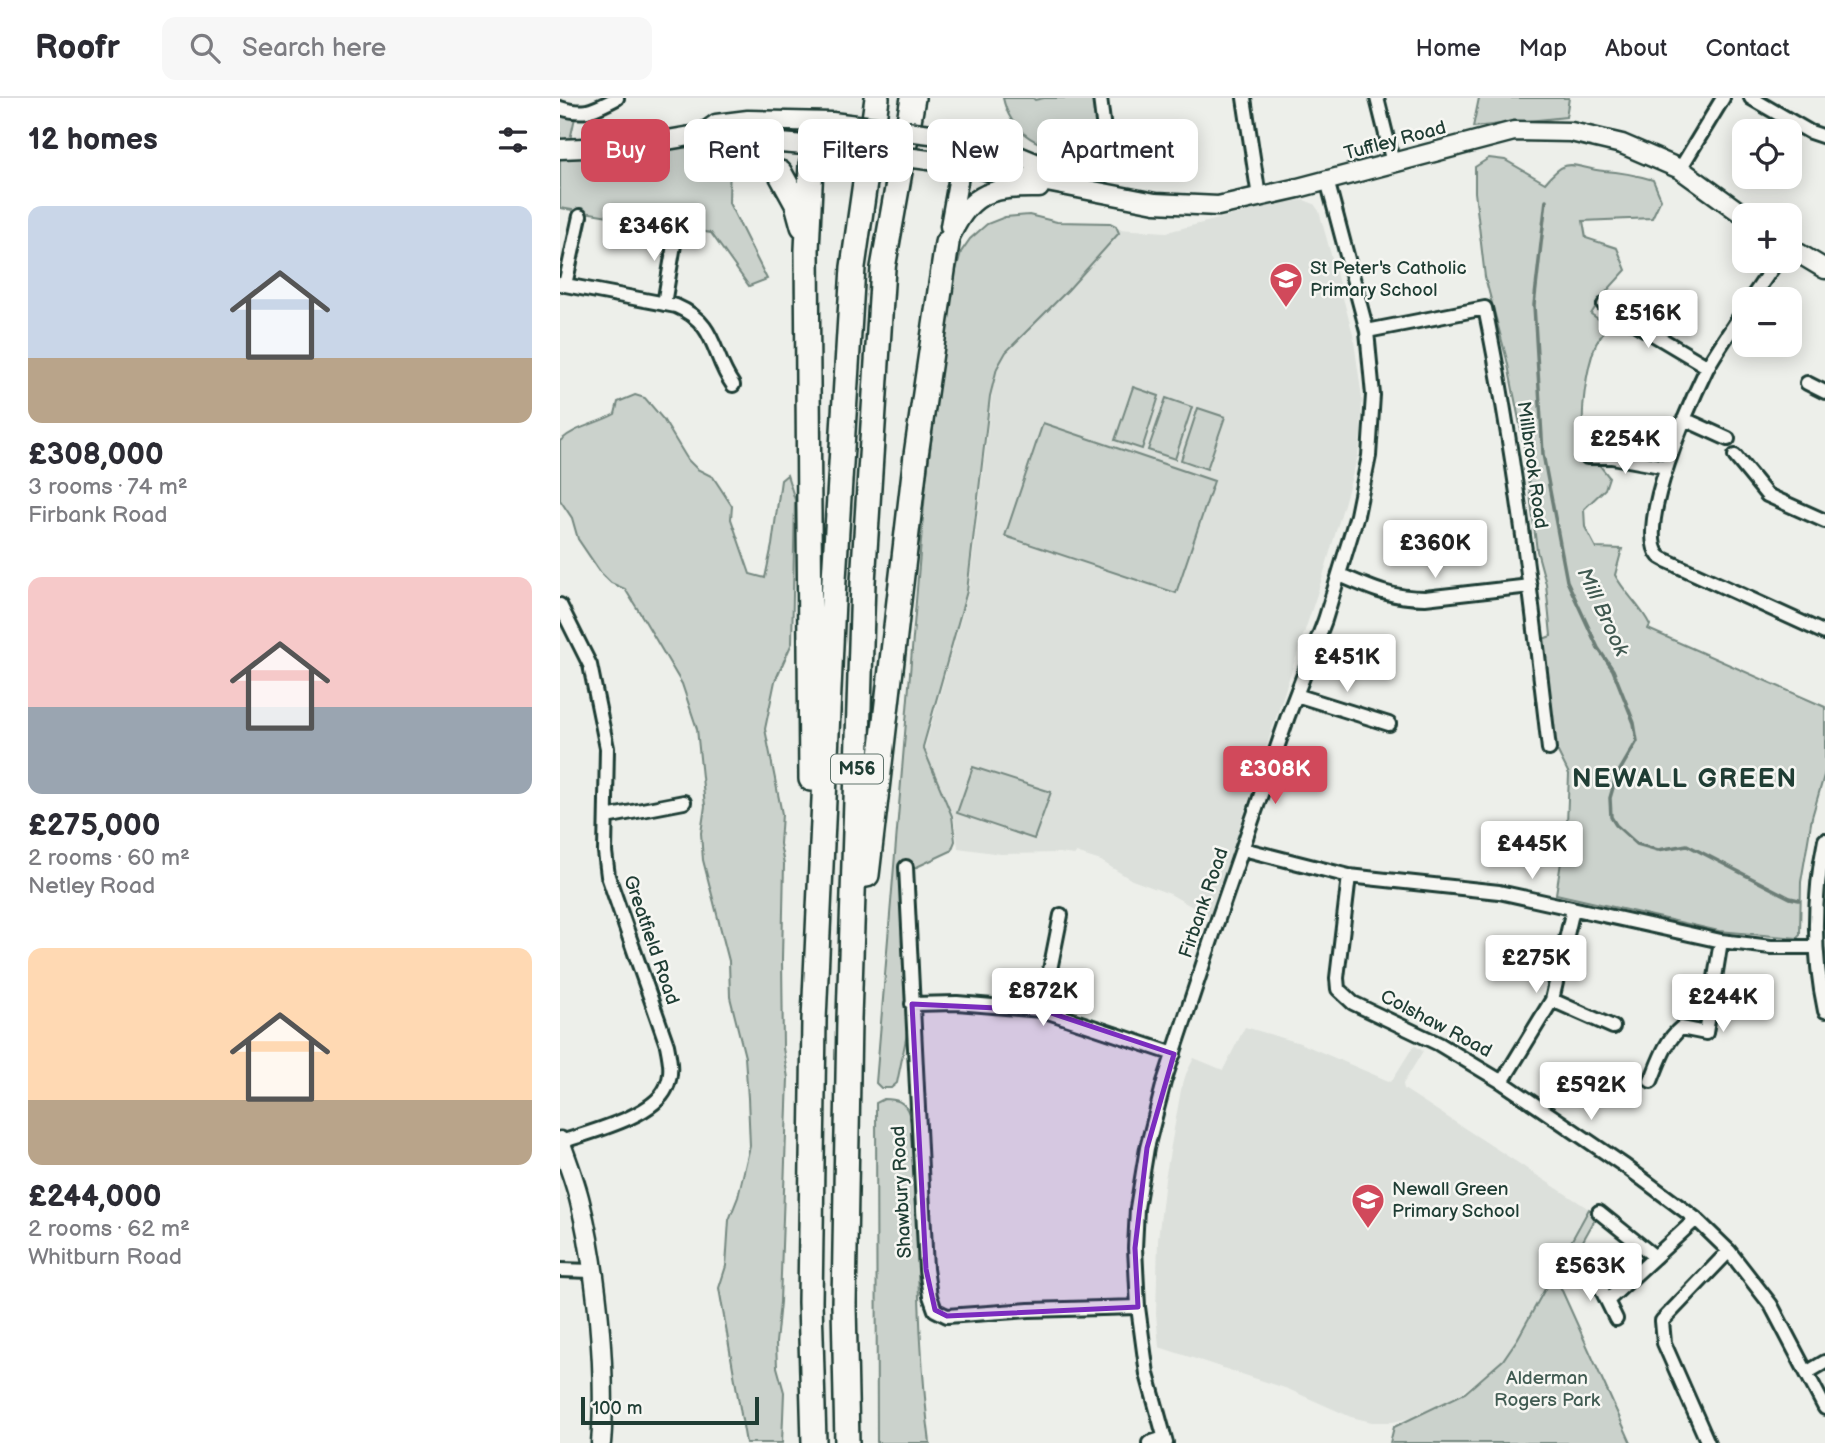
<!DOCTYPE html>
<html lang="en">
<head>
<meta charset="utf-8">
<style>
	body { margin:0; font-family:"Balsamiq Sans",sans-serif; background:#f7f7f7; color:#2b2b33; height:100vh; display:flex; flex-direction:column; font-size:26px; white-space:nowrap }
	* { box-sizing:border-box; margin:0 }
	p { font-size:23px; color:#7c7c81 }
	.icon { flex:none; width:38px; height:38px; fill:none; stroke:currentColor; stroke-width:2; stroke-linecap:round; stroke-linejoin:round }
	.map { position:relative; flex:1; overflow:hidden }
	.side { display:flex; flex-direction:column; background:#fff; width:560px }
	.side>* { flex:none }
	.banner { position:absolute; left:21px; top:21px; width:665px; height:63px; display:flex; gap:14px }
	.tools { position:absolute; left:1172px; top:21px; display:grid; gap:14px }
	.tools a { display:grid; place-items:center; width:70px; height:70px; border-radius:14px; background:#fff; box-shadow:0 4px 18px #0003; font-size:35px }
	.scale { position:absolute; left:21px; bottom:18px; width:178px; box-sizing:border-box; padding-left:7px; border:4px solid #1f3d34; border-top:0; font-size:19px; line-height:24px; white-space:nowrap; color:#1f3d34; -webkit-text-stroke:5px #f6f6f2; paint-order:stroke }
	.price { position:absolute; translate:-50% -60px; padding:0 16px; border-radius:7px; background:#fff; color:#222; font-size:23px; line-height:46px; filter:drop-shadow(0 2px 4px #0008) }
	.price::after { content:''; position:absolute; left:50%; top:42px; width:21px; height:16px; margin-left:-10px; background:inherit; clip-path:polygon(0 0,100% 0,50% 100%) }
	.price.active { background:#d1495b; color:#fff }
	ul { padding:0; list-style:none }
	li { display:grid; align-content:center; gap:14px; height:371px; padding:0 28px }
	li span { display:grid; place-items:center; height:217px; border-radius:14px; color:#555 }
	li>.icon { margin-inline-start:auto }
	span .icon { width:126px; height:126px; fill:#fffc; stroke-width:1 }
	li b { font-size:30px }
	h2 { display:flex; justify-content:space-between; align-items:center; height:84px; padding:0 28px; font-size:30px }
	.chip { padding:0 24px; border-radius:14px; background:#fff; box-shadow:0 4px 18px #0003; font-size:24px; line-height:63px }
	.chip.active { background:#d1495b; color:#fff }
	header { display:flex; align-items:center; gap:42px; box-sizing:border-box; height:98px; padding:0 35px; background:#fff; border-bottom:2px solid #e1e1e2 }
	header strong { font-size:33px }
	nav { display:flex; gap:38px; margin-inline-start:auto; font-size:24px }
	.search { width:490px; height:63px; background:#f7f7f7; display:flex; align-items:center; gap:18px; box-sizing:border-box; padding:0 24px; border-radius:14px; color:#7c7c81; font-size:26px }
	main { display:flex; flex:1; min-height:0 }
	.map>svg:first-child { display:block }
	.built { fill:#dce0db }
	.green { fill:#cbd2cc; stroke:#758880; stroke-width:2 }
	.lines { fill:none; stroke-linecap:round; stroke-linejoin:round }
	.stream { stroke:#6c7e77; stroke-width:3.5 }
	.street-casing { stroke:#1f3d34; stroke-width:18 }
	.secondary-casing { stroke:#1f3d34; stroke-width:23 }
	.highway-casing { stroke:#1f3d34; stroke-width:28 }
	.street { stroke:#f6f6f2; stroke-width:12 }
	.secondary { stroke:#f6f6f2; stroke-width:18 }
	.highway { stroke:#f6f6f2; stroke-width:23 }
	.secondary-bridge-casing { stroke:#1f3d34; stroke-width:23; stroke-linecap:butt }
	.secondary-bridge { stroke:#f6f6f2; stroke-width:18 }
	.marked { fill:#7b2cbf; fill-opacity:0.2; stroke:#7b2cbf; stroke-width:5; stroke-linejoin:round }
	.labels { text-anchor:middle; dominant-baseline:central; stroke-width:5; stroke-linejoin:round; paint-order:stroke }
	.shield { fill:#f6f6f2; stroke:#60746d; stroke-width:2 }
	.shield-label { font-size:18px; font-weight:bold; fill:#1f3d34 }
	.street-label { font-size:19px; fill:#1f3d34; stroke:#f6f6f2 }
	.poi-label { font-size:19px; fill:#1f3d34; stroke:#f6f6f2; text-anchor:start }
	.park-label { font-size:19px; fill:#415b52; stroke:#f6f6f2 }
	.water-label { font-size:21px; font-style:italic; fill:#3f5850; stroke:#f6f6f2 }
	.district-label { font-size:26px; font-weight:bold; letter-spacing:2px; fill:#1f3d34; stroke:#f6f6f2 }
</style>
</head>
<body>
<header>
<strong>Roofr</strong>
<div class="search"><svg class="icon" aria-label="search" viewBox="0 0 24 24"><circle cx="10" cy="10" r="6"/><path d="M15 15l6 6"/></svg>Search here</div>
<nav><a>Home</a><a>Map</a><a>About</a><a>Contact</a></nav>
</header>
<main>
<section class="side">
<h2>12 homes<svg class="icon" aria-label="filters" viewBox="0 0 24 24"><path d="M4 7h16M4 17h16"/><circle cx="9" cy="7" r="2"/><circle cx="15" cy="17" r="2"/></svg></h2>
<ul>
<li><span style="background:linear-gradient(#c9d6e8 70%,#b9a48a 0)"><svg class="icon" aria-label="home" viewBox="0 0 24 24"><path d="M3 11l9-7 9 7M6 9v11h12V9"/></svg></span><div><b>£308,000</b><p>3 rooms · 74 m²</p><p>Firbank Road</p></div></li>
<li><span style="background:linear-gradient(#f6c9c9 60%,#9aa5b1 0)"><svg class="icon" aria-label="home" viewBox="0 0 24 24"><path d="M3 11l9-7 9 7M6 9v11h12V9"/></svg></span><div><b>£275,000</b><p>2 rooms · 60 m²</p><p>Netley Road</p></div></li>
<li><span style="background:linear-gradient(#ffd9b3 70%,#b9a48a 0)"><svg class="icon" aria-label="home" viewBox="0 0 24 24"><path d="M3 11l9-7 9 7M6 9v11h12V9"/></svg></span><div><b>£244,000</b><p>2 rooms · 62 m²</p><p>Whitburn Road</p></div></li>
</ul>
</section>
<div class="map">
<svg width="1265" height="1345" viewBox="0 0 1265 1345">
	<rect width="100%" height="100%" fill="#edefea"/>
	<filter id="ink" filterUnits="userSpaceOnUse"><feTurbulence type="fractalNoise" baseFrequency=".0143" numOctaves="2"/><feDisplacementMap in="SourceGraphic" scale="14" xChannelSelector="R" yChannelSelector="G"/><feConvolveMatrix kernelMatrix="1 2 1 2 8 2 1 2 1" color-interpolation-filters="sRGB"/></filter>
	<g filter="url(#ink)">
		<path class="built" d="M744,102L754,106L759,113L793,236L802,300L801,335L798,358L763,478L650,819L610,796L572,782L541,763L516,755L514,757L499,755L441,756L398,750L394,719L364,653L409,492L437,255L541,130L607,134L725,104Z
			M685,929L740,945L831,984L854,947L863,953L843,986L844,991L1029,1111L958,1240L943,1262L902,1295L851,1320L833,1324H812L791,1319L728,1291L599,1249L596,1216L598,1142L605,1081L621,992L626,976L634,960L663,972Z"/>
		<path class="green" d="M443,0H473L475,2L484,0H540L545,40L541,50C500,59 453,46 443,0Z
			M919,0H1009L1006,19L913,29Z
			M0,10L16,15L8,51L142,36L170,60L169,105L207,181L189,188L151,135L0,110Z
			M929,60L945,62L985,85C1009,56 1013,70 1044,73C1062,74 1076,77 1093,82L1101,101L1092,120L1023,123L1026,140L1057,150L1066,172L1044,196L1031,216L1047,227C1044,234 1039,240 1036,246C1027,268 1018,320 1026,343C1031,357 1040,368 1049,379L1045,391L1024,411L1025,429L1036,450L1062,451L1055,477C1065,496 1081,508 1090,527L1088,531L1265,609V674L1252,719L1241,784L1240,837L1237,840L1159,833L996,796L1007,726L1009,676L998,654H995L983,541L991,538L986,486L977,453L964,347L947,262L925,179L915,94V69Z
			M469,117L497,124L550,125L556,128L559,135L508,192L446,254L437,270L430,298L407,493L363,649L392,718L395,743L391,753L348,773L349,926L337,985L331,990H321L316,985L366,383L391,190L401,154L410,141L427,126L445,119Z
			M573,289L599,298L582,351L555,342Z
			M75,297L85,300L103,321L128,362L137,371L153,379L172,408L171,421L190,476L205,480L212,447L221,382L227,377L235,402L232,545L215,583L205,631L222,716L220,746L224,766L222,861L223,950L228,980L220,1204L216,1245L217,1269L224,1294L222,1345H186L159,1190L166,1168L169,1122L178,1099L190,1048L188,1000L185,959L170,899L169,863L143,762L141,735L145,708L137,631L122,586L85,523L65,491L51,485L41,475L18,441L12,420L0,402V343C16,328 37,326 55,316L58,304Z
			M606,300L632,309L615,361L588,352Z
			M638,310L665,319L647,371L621,362Z
			M483,325L654,383L616,495L445,438Z
			M413,669L491,694L474,741L397,715Z
			M324,1001C336,1001 345,1003 349,1016C360,1054 356,1098 357,1138C359,1206 361,1277 370,1345H317L316,1005Z
			M1029,1111L1038,1116L999,1186L1071,1345H830L834,1329L905,1295L943,1262L958,1240Z"/>
		<g class="lines">
			<path class="stream" d="M986,102L974,207L983,356L1007,483L1038,550L1053,572L1074,625L1077,643L1056,679L1050,700L1051,719L1056,727L1077,746L1098,752L1127,747L1230,800L1239,802"/>
			<defs>
				<path id="street" d="M540,0L545,40
					M684,0L699,99
					M817,0L833,65
					M1191,0L1250,34L1265,39
					M0,10C26,18 33,12 57,0
					M1120,71L1163,0
					M0,186L116,208C158,226 151,256 173,287
					M5,187L20,118
					M1191,201L1217,163
					M104,206L117,129
					M1044,207L1148,269
					M1185,211C1172,231 1158,250 1147,270C1132,301 1074,430 1099,458C1103,462 1113,465 1118,468L1265,535
					M807,233L925,210C955,356 972,503 989,651
					M1247,285L1265,294
					M1124,321L1168,341
					M1175,358L1207,397L1265,423
					M1027,359H1052L1106,369
					M780,477C810,490 831,500 865,500L970,488
					M0,507L30,567L47,650L45,754L48,778L107,947C110,962 113,976 106,990C93,1019 29,1034 1,1044
					M736,597L829,626
					M46,719L124,704
					M1265,742C1253,799 1253,857 1265,913
					M683,751L789,778L939,794L1161,843L1211,849H1255
					M346,769L366,1171L370,1198L375,1212L387,1218L469,1212L578,1209
					M789,778L777,880L778,891L793,905L879,946L942,984L1065,1068L1136,1121L1169,1153L1211,1207L1265,1310
					M992,902L1053,929
					M352,906L397,905L482,912L614,956
					M482,912L501,817
					M1091,983C1099,964 1105,943 1121,930L1146,935L1161,843
					M942,984L992,902L1013,811
					M1039,1114L1095,1159
					M0,1172L32,1173
					M1034,1176L1056,1221
					M1047,1203L1136,1121
					M1248,1274L1265,1264
					M589,1345L604,1340
					M606,1345L587,1276L578,1209L575,1150L577,1110L587,1050L604,984L658,821L728,618L765,522L797,417L809,358L813,297L807,233L767,82
					M1148,1345L1104,1245L1102,1223L1169,1153"/>
				<path id="secondary" d="M142,36L157,44H208L269,49
					M387,38C431,46 474,62 513,83
					M168,50C186,59 205,59 220,75
					M385,50L395,57L401,67L390,128
					M0,51L73,48L142,36L156,26L188,22L272,24
					M384,64L595,105L658,108L738,90L954,33L1011,34L1062,46L1120,71L1185,118
					M387,145C409,96 426,89 479,90
					M1230,150L1265,171
					M0,1043C7,1063 15,1083 20,1104C37,1172 47,1275 41,1345"/>
				<path id="highway" d="M251,67L247,152L251,681
					M220,75L237,106L243,128
					M307,777L356,357L387,145
					M254,1345L250,1204L254,922L274,481L293,169L317,0
					M287,1345L284,1207L289,921L303,484L323,170L353,0"/>
			</defs>
			<use href="#street" class="street-casing"/>
			<use href="#secondary" class="secondary-casing"/>
			<use href="#highway" class="highway-casing"/>
			<use href="#street" class="street"/>
			<use href="#secondary" class="secondary"/>
			<use href="#highway" class="highway"/>
			<defs>
				<path id="secondary-bridge" d="M272,24L387,38
					M269,49L384,64"/>
			</defs>
			<use href="#secondary-bridge" class="secondary-bridge-casing"/>
			<use href="#secondary-bridge" class="secondary-bridge"/>
		</g>
	</g>
	<path class="marked" d="M352,906L482,912L614,956L587,1050L575,1150L578,1209L387,1218L375,1212L366,1171Z"/>
	<defs>
		<symbol id="school-pin" viewBox="-11 -11 22 30"><path d="M0 17L-7.5 6A9.5 9.5 0 1 1 7.5 6Z" fill="#d1495b" stroke="#f6f6f2"/><path d="M0-5L7-2L0 1L-7-2ZM-4 1L0 2.5L4 1V4Q0 6-4 4Z" fill="#fff"/></symbol>
	</defs>
	<g fill-rule="evenodd">
		<use href="#school-pin" x="707" y="162" width="38" height="52"/>
		<use href="#school-pin" x="789" y="1083" width="38" height="52"/>
	</g>
	<g class="labels">
		<rect class="shield" x="271" y="656.5" width="52" height="29" rx="5"/>
		<g class="shield-label">
			<text x="297" y="671">M56</text>
		</g>
		<g class="street-label">
			<text transform="translate(835 43) rotate(-15)">Tuffley Road</text>
			<text transform="translate(972 367) rotate(82)">Millbrook Road</text>
			<text transform="translate(644 805) rotate(-71)">Firbank Road</text>
			<text transform="translate(91 842) rotate(71)">Greatfield Road</text>
			<text transform="translate(876 926) rotate(28)">Colshaw Road</text>
			<text transform="translate(342 1094) rotate(-93)">Shawbury Road</text>
		</g>
		<g class="poi-label">
			<text x="750" y="170">St Peter's Catholic<tspan x="750" dy="22">Primary School</tspan></text>
			<text x="832" y="1091">Newall Green<tspan x="832" dy="22">Primary School</tspan></text>
		</g>
		<g class="park-label">
			<text x="987" y="1280">Alderman<tspan x="987" dy="22">Rogers Park</tspan></text>
		</g>
		<g class="water-label">
			<text transform="translate(1043 514) rotate(65)">Mill Brook</text>
		</g>
		<g class="district-label">
			<text x="1125" y="681">NEWALL GREEN</text>
		</g>
	</g>
</svg>
<div class="tools">
<a><svg class="icon" aria-label="locate" viewBox="0 0 24 24"><circle cx="12" cy="12" r="6"/><path d="M12 2v4M12 18v4M2 12h4M18 12h4"/></svg></a>
<a>+</a>
<a>−</a>
</div>
<div class="scale">100 m</div>
<b class="price" style="left:94px;top:165px">£346K</b>
<b class="price" style="left:1088px;top:252px">£516K</b>
<b class="price" style="left:1065px;top:378px">£254K</b>
<b class="price" style="left:875px;top:482px">£360K</b>
<b class="price" style="left:787px;top:596px">£451K</b>
<b class="price active" style="left:715px;top:708px">£308K</b>
<b class="price" style="left:972px;top:783px">£445K</b>
<b class="price" style="left:976px;top:897px">£275K</b>
<b class="price" style="left:483px;top:930px">£872K</b>
<b class="price" style="left:1163px;top:936px">£244K</b>
<b class="price" style="left:1031px;top:1024px">£592K</b>
<b class="price" style="left:1030px;top:1205px">£563K</b>
<div class="banner">
<a class="chip active">Buy</a>
<a class="chip">Rent</a>
<a class="chip">Filters</a>
<a class="chip">New</a>
<a class="chip">Apartment</a>
</div>
</div>
</main>
</body>
</html>
